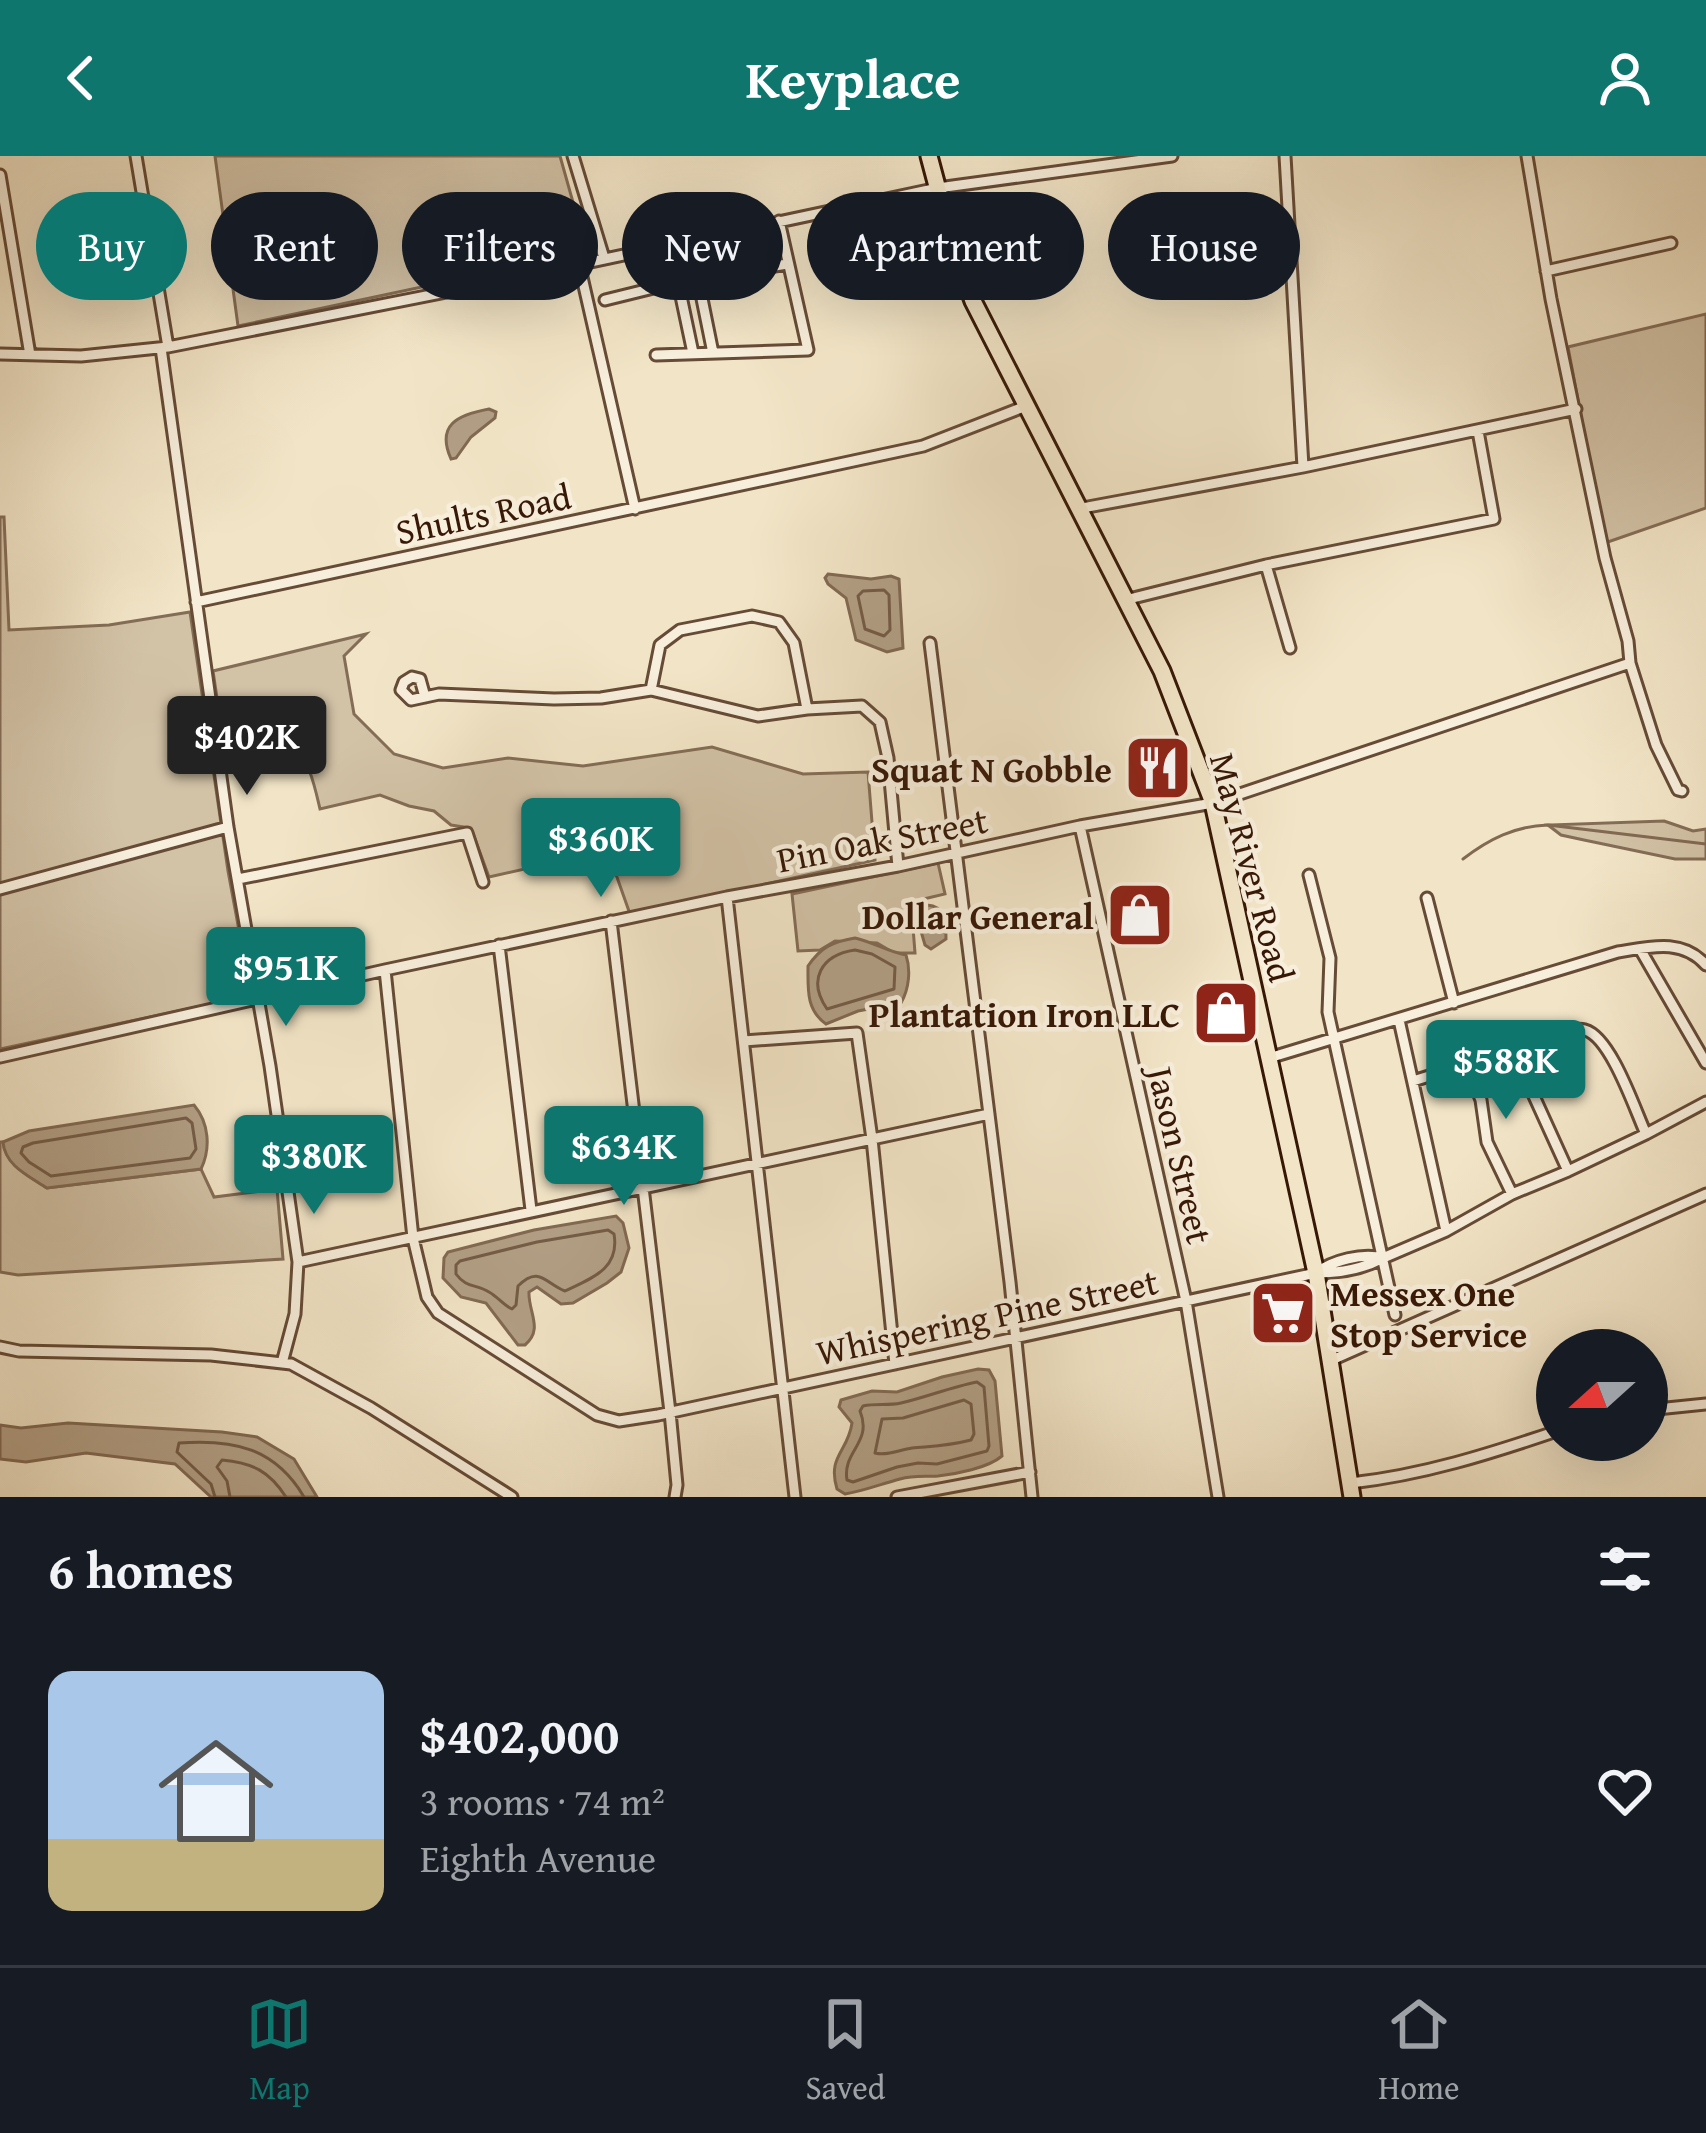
<!DOCTYPE html>
<html lang="en">
<head>
<meta charset="utf-8">
<style>
	body { margin:0; font-family:"Gentium Book Plus",serif; background:#20242c; color:#f1f3f6; height:100vh; display:flex; flex-direction:column; font-size:45px; white-space:nowrap }
	* { box-sizing:border-box; margin:0 }
	p { font-size:39px; color:#9ea1a6 }
	.icon { flex:none; width:66px; height:66px; fill:none; stroke:currentColor; stroke-width:2; stroke-linecap:round; stroke-linejoin:round }
	.map { position:relative; height:1341px; overflow:hidden }
	.panel { display:flex; flex-direction:column; background:#171b24; flex:1 }
	.panel>* { flex:none }
	.top-card { position:absolute; left:36px; top:36px; width:1635px; height:108px; display:flex; gap:24px }
	.needle { width:78px; rotate:249deg }
	.fabs { position:absolute; left:1536px; top:1173px; display:grid; gap:24px }
	.fabs a { display:grid; place-items:center; width:132px; height:132px; border-radius:50%; background:#171b24; box-shadow:0 12px 48px #0002; font-size:60px }
	.price { position:absolute; translate:-50% -102px; padding:0 27px; border-radius:12px; background:#0f766e; color:#fff; font-size:39px; line-height:78px; filter:drop-shadow(0 3px 6px #0008) }
	.price::after { content:''; position:absolute; left:50%; top:72px; width:36px; height:27px; margin-left:-18px; background:inherit; clip-path:polygon(0 0,100% 0,50% 100%) }
	.price.on { background:#222; color:#fff }
	ul { padding:0; list-style:none }
	li { display:flex; align-items:center; gap:36px; height:300px; padding:0 48px }
	li+li { border-top:3px solid #363941 }
	li span { display:grid; place-items:center; flex:none; width:336px; height:240px; border-radius:24px; color:#555 }
	li>.icon { margin-inline-start:auto }
	span .icon { width:144px; height:144px; fill:#fffc; stroke-width:1 }
	li b { font-size:51px }
	h2 { display:flex; justify-content:space-between; align-items:center; height:144px; padding:0 48px; font-size:51px }
	.chip { padding:0 42px; border-radius:54px; background:#171b24; box-shadow:0 12px 48px #0002; font-size:42px; line-height:108px }
	.chip.on { background:#0f766e; color:#fff }
	header { display:flex; justify-content:space-between; align-items:center; height:156px; padding:0 48px; background:#0f766e; color:#fff; font-size:54px; font-weight:700 }
	.menu { display:flex; justify-content:space-around; align-items:center; height:168px; border-top:3px solid #363941; background:#171b24; font-size:33px; color:#9ea1a6 }
	.menu a { display:grid; justify-items:center; gap:6px }
	.menu .on { color:#0f766e }
	.map>svg:first-child { display:block }
	.green { fill:#d2c2a6; stroke:#846d56; stroke-width:3 }
	.water { fill:#b29f85; stroke:#816952; stroke-width:3 }
	.lines { fill:none; stroke-linecap:round; stroke-linejoin:round }
	.shore { stroke:#745c46; stroke-width:3 }
	.stream { stroke:#816952; stroke-width:3 }
	.minor-casing { stroke:#664b36; stroke-width:15 }
	.primary-casing { stroke:#371806; stroke-width:21 }
	.minor { stroke:#f7eedb; stroke-width:9 }
	.primary { stroke:#f2e5c7; stroke-width:15 }
	.labels { text-anchor:middle; dominant-baseline:central; stroke-width:9; stroke-linejoin:round; paint-order:stroke }
	.street-label { font-size:36px; fill:#371806; stroke:#f7eedb }
	.poi-label { font-size:36px; font-weight:bold; fill:#371806; stroke:#f7eedb; text-anchor:end }
</style>
</head>
<body>
<header><svg class="icon" aria-label="back" viewBox="0 0 24 24"><path d="M15 5l-7 7 7 7"/></svg>Keyplace<svg class="icon" aria-label="person" viewBox="0 0 24 24"><circle cx="12" cy="8" r="4"/><path d="M4 21q1-7 8-7t8 7"/></svg></header>
<div class="map">
<svg width="1706" height="1341" viewBox="0 0 1706 1341">
	<rect width="100%" height="100%" fill="#f2e5c7"/>
	<filter id="stains"><feTurbulence type="fractalNoise" baseFrequency=".00167" numOctaves="4"/><feColorMatrix values="0 0 0 0 .2 0 0 0 0 .09 0 0 0 0 .02 0 0 0 .5 -.17"/></filter>
	<radialGradient id="worn" r=".72"><stop offset=".6" stop-color="#630" stop-opacity="0"/><stop offset="1" stop-color="#630" stop-opacity=".3"/></radialGradient>
	<path class="green" d="M215,0H560L587,96L238,170Z
		M1706,158V352L1605,387L1568,191Z
		M0,361H4L9,474L109,469L190,456L228,715L250,834L248,840L0,893Z
		M366,478L344,500L354,558L394,598L443,612L508,602L583,610L712,591L803,618L868,616L875,704L630,758L613,710L604,695L489,721L471,672L451,669L434,655L409,650L380,639L320,653C317,640 314,626 309,614C297,586 250,605 227,609L213,515Z
		M1664,665L1693,675L1706,673V703H1675L1584,684L1561,679L1548,669Z
		M938,707L945,738L911,746L915,797H894L877,787L835,785L820,794L798,795L792,738Z
		M0,986H3C6,1010 29,1020 47,1032L201,1013L214,1041L277,1033L283,1103L18,1119L0,1116Z"/>
	<path class="water" d="M489,253L496,256L495,262L471,281L456,302L451,303C436,269 457,259 489,253Z
		M828,418L871,423L891,420L899,423L903,492L887,496L856,484L846,442L828,428L825,422Z
		M927,749C946,750 946,767 946,783L931,793L925,789L916,758Z
		M855,782C873,786 888,796 906,799C911,814 909,833 901,847L858,855L826,868C806,854 808,833 808,810C821,791 832,786 855,782Z
		M194,949C209,967 211,992 201,1013L47,1032C29,1020 5,1010 3,986L29,975Z
		M616,1060L623,1067L629,1092L621,1116L607,1127L573,1147L561,1148L537,1131L529,1136C528,1156 544,1173 525,1189H518L486,1147L461,1141L443,1122L444,1102L448,1096L534,1074Z
		M978,1213L989,1214L995,1225L1002,1300C988,1312 956,1318 938,1320C925,1321 914,1319 900,1323C881,1328 864,1335 845,1338L837,1333C827,1300 848,1296 852,1267L839,1251L841,1244L872,1235L897,1236L942,1221Z
		M68,1267L222,1276L257,1281L294,1303L317,1341H211L175,1308L86,1297L26,1306L0,1303V1269L21,1272Z"/>
	<g class="lines">
		<path class="shore" d="M884,434L889,439L890,474L884,480L865,473L858,440L863,435Z
			M855,794L872,798L895,811L894,833L827,853C807,824 821,799 855,794Z
			M186,962L192,967L196,993L190,1002L51,1020L29,1006L21,997L23,991L33,987Z
			M608,1074L614,1078C620,1113 592,1122 565,1135C545,1127 539,1109 518,1130L516,1149L512,1153C503,1149 498,1141 489,1136C476,1128 466,1132 456,1118V1109L460,1105L537,1086Z
			M977,1226L984,1231L989,1290L987,1295L937,1308L918,1307L897,1311L853,1326L847,1324C842,1295 873,1287 860,1255L863,1250C876,1247 888,1250 901,1247C927,1241 951,1231 977,1226Z
			M964,1244L971,1248L974,1278L971,1284C948,1290 934,1290 912,1292C899,1294 887,1300 875,1297L882,1263L903,1262Z
			M215,1341L211,1328L177,1296L179,1287C234,1283 275,1292 304,1341
			M230,1341L227,1325L217,1311L222,1304C253,1307 269,1315 286,1341"/>
		<path class="stream" d="M1463,703C1489,683 1515,670 1548,669L1706,688"/>
		<defs>
			<path id="minor" d="M136,0L168,191
				M573,0L604,102
				M1285,0L1303,311
				M1527,0L1551,143L1605,402L1628,485L1630,507L1656,589L1678,634L1682,635
				M0,19L30,199
				M681,85L687,125
				M579,108L635,353
				M1546,115L1671,87
				M698,123L713,197
				M678,126L693,197
				M605,144L678,126L787,108
				M161,192L228,671L270,910L298,1106L295,1158L282,1207
				M0,198L81,200L168,191L497,126L938,32L1172,0
				M656,199L808,194L779,65
				M1077,353L1303,311L1576,253
				M1266,409L1290,492
				M1125,444L1266,409L1494,363L1478,275
				M196,446L923,290L1026,250
				M930,487L1010,1126L1032,1341
				M651,534L660,489L680,474L752,460L779,466L794,487L807,553
				M425,541L420,523L412,521L404,526L401,534L411,544L439,538L554,543L601,542L651,534L758,560L807,553L862,550L880,566L888,602L898,710
				M1080,670L1186,1145L1218,1341
				M1309,719L1330,802L1328,856L1395,1159
				M238,723L467,677L483,726
				M0,733L228,671
				M727,741L795,1341
				M1427,742L1454,847
				M611,765L670,1256L677,1329L675,1341
				M499,789L531,1054
				M1640,793L1706,907
				M385,814L413,1082L427,1141L438,1157L597,1259L619,1265L658,1259L1316,1117C1338,1117 1363,1113 1383,1102C1362,1097 1333,1104 1316,1117
				M1399,864L1446,1075
				M744,885L857,877L872,983L895,1208
				M1513,894C1529,888 1569,869 1585,874C1611,881 1635,954 1646,978
				M0,901L385,814L727,741L898,710L1080,670L1213,647L1630,507
				M1269,902L1618,796C1650,791 1682,782 1706,809
				M1467,910L1481,944L1487,986L1512,1038
				M1413,925L1513,894L1568,1015
				M1383,1102L1446,1075L1512,1038L1568,1015L1646,978L1706,946
				M298,1106L989,958
				M0,1191L19,1195L211,1199L291,1208L371,1252L512,1341
				M1332,1204L1706,1038
				M1647,1254L1706,1248
				M1351,1327C1423,1319 1489,1298 1557,1275
				M897,1341L1030,1316"/>
			<path id="primary" d="M929,0L954,94L973,145L1162,515L1213,647L1316,1117L1352,1341"/>
		</defs>
		<use href="#minor" class="minor-casing"/>
		<use href="#primary" class="primary-casing"/>
		<use href="#minor" class="minor"/>
		<use href="#primary" class="primary"/>
	</g>
	<defs>
		<symbol id="restaurant-square" viewBox="-11 -11 22 22"><rect x="-9" y="-9" width="18" height="18" rx="4" fill="#8f2418" stroke="#f7eedb"/><path d="M-5-6h1v4h1v-4h1v4h1v-4h1v5L-1.5 .5V6h-2V.5L-5-1ZM5-6V6H3V1.5H1.5Q1.5-4 5-6Z" fill="#fff"/></symbol>
		<symbol id="shop-square" viewBox="-11 -11 22 22"><rect x="-9" y="-9" width="18" height="18" rx="4" fill="#8f2418" stroke="#f7eedb"/><path d="M-5-2.5h2.3a2.7 3.5 0 0 1 5.4 0H5L5.5 6h-11ZM-1.5-2.5h3a1.5 2.3 0 0 0-3 0Z" fill="#fff"/></symbol>
		<symbol id="supermarket-square" viewBox="-11 -11 22 22"><rect x="-9" y="-9" width="18" height="18" rx="4" fill="#8f2418" stroke="#f7eedb"/><path d="M-6-5.5h2.5l.6 2H6L4.5 2H-2.5L-4.4-4H-6ZM-1.5 3.2a1.3 1.3 0 1 0 .1 0ZM3 3.2a1.3 1.3 0 1 0 .1 0Z" fill="#fff"/></symbol>
	</defs>
	<g fill-rule="evenodd">
		<use href="#restaurant-square" x="1120" y="574" width="76" height="76"/>
		<use href="#shop-square" x="1102" y="721" width="76" height="76"/>
		<use href="#shop-square" x="1188" y="819" width="76" height="76"/>
		<use href="#supermarket-square" x="1245" y="1119" width="76" height="76"/>
	</g>
	<g class="labels">
		<g class="street-label">
			<text transform="translate(483 357) rotate(-12)">Shults Road</text>
			<text transform="translate(882 683) rotate(-11)">Pin Oak Street</text>
			<text transform="translate(1253 711) rotate(75)">May River Road</text>
			<text transform="translate(1181 999) rotate(77)">Jason Street</text>
			<text transform="translate(987 1160) rotate(-12)">Whispering Pine Street</text>
		</g>
		<g class="poi-label">
			<text x="1112" y="612">Squat N Gobble</text>
			<text x="1094" y="759">Dollar General</text>
			<text x="1180" y="857">Plantation Iron LLC</text>
			<text x="1330" y="1136" text-anchor="start">Messex One<tspan x="1330" dy="41">Stop Service</tspan></text>
		</g>
	</g>
	<rect width="100%" height="100%" filter="url(#stains)"/>
	<rect width="100%" height="100%" fill="url(#worn)"/>
</svg>
<div class="fabs">
<a><svg class="needle" viewBox="-14 -14 28 28"><path d="M0-13l5 13h-10z" fill="#e53935"/><path d="M0 13l5-13h-10z" fill="#9ea1a6"/></svg></a>
</div>
<b class="price on" style="left:247px;top:642px">$402K</b>
<b class="price" style="left:601px;top:744px">$360K</b>
<b class="price" style="left:286px;top:873px">$951K</b>
<b class="price" style="left:1506px;top:966px">$588K</b>
<b class="price" style="left:624px;top:1052px">$634K</b>
<b class="price" style="left:314px;top:1061px">$380K</b>
<div class="top-card">
<a class="chip on">Buy</a>
<a class="chip">Rent</a>
<a class="chip">Filters</a>
<a class="chip">New</a>
<a class="chip">Apartment</a>
<a class="chip">House</a>
</div>
</div>
<section class="panel">
<h2>6 homes<svg class="icon" aria-label="filters" viewBox="0 0 24 24"><path d="M4 7h16M4 17h16"/><circle cx="9" cy="7" r="2"/><circle cx="15" cy="17" r="2"/></svg></h2>
<ul>
<li><span style="background:linear-gradient(#a9c7e8 70%,#c2b280 0)"><svg class="icon" aria-label="home" viewBox="0 0 24 24"><path d="M3 11l9-7 9 7M6 9v11h12V9"/></svg></span><div><b>$402,000</b><p>3 rooms · 74 m²</p><p>Eighth Avenue</p></div><svg class="icon" aria-label="heart" viewBox="0 0 24 24"><path d="M12 20l-8-8c-3-5 5-10 8-4 3-6 11-1 8 4z"/></svg></li>
</ul>
</section>
<nav class="menu">
<a class="on"><svg class="icon" aria-label="map" viewBox="0 0 24 24"><path d="M3 6l6-2 6 2 6-2v14l-6 2-6-2-6 2zM9 4v14M15 6v14"/></svg>Map</a>
<a><svg class="icon" aria-label="saved" viewBox="0 0 24 24"><path d="M7 4h10v16l-5-4-5 4z"/></svg>Saved</a>
<a><svg class="icon" aria-label="home" viewBox="0 0 24 24"><path d="M3 11l9-7 9 7M6 9v11h12V9"/></svg>Home</a>
</nav>
</body>
</html>
